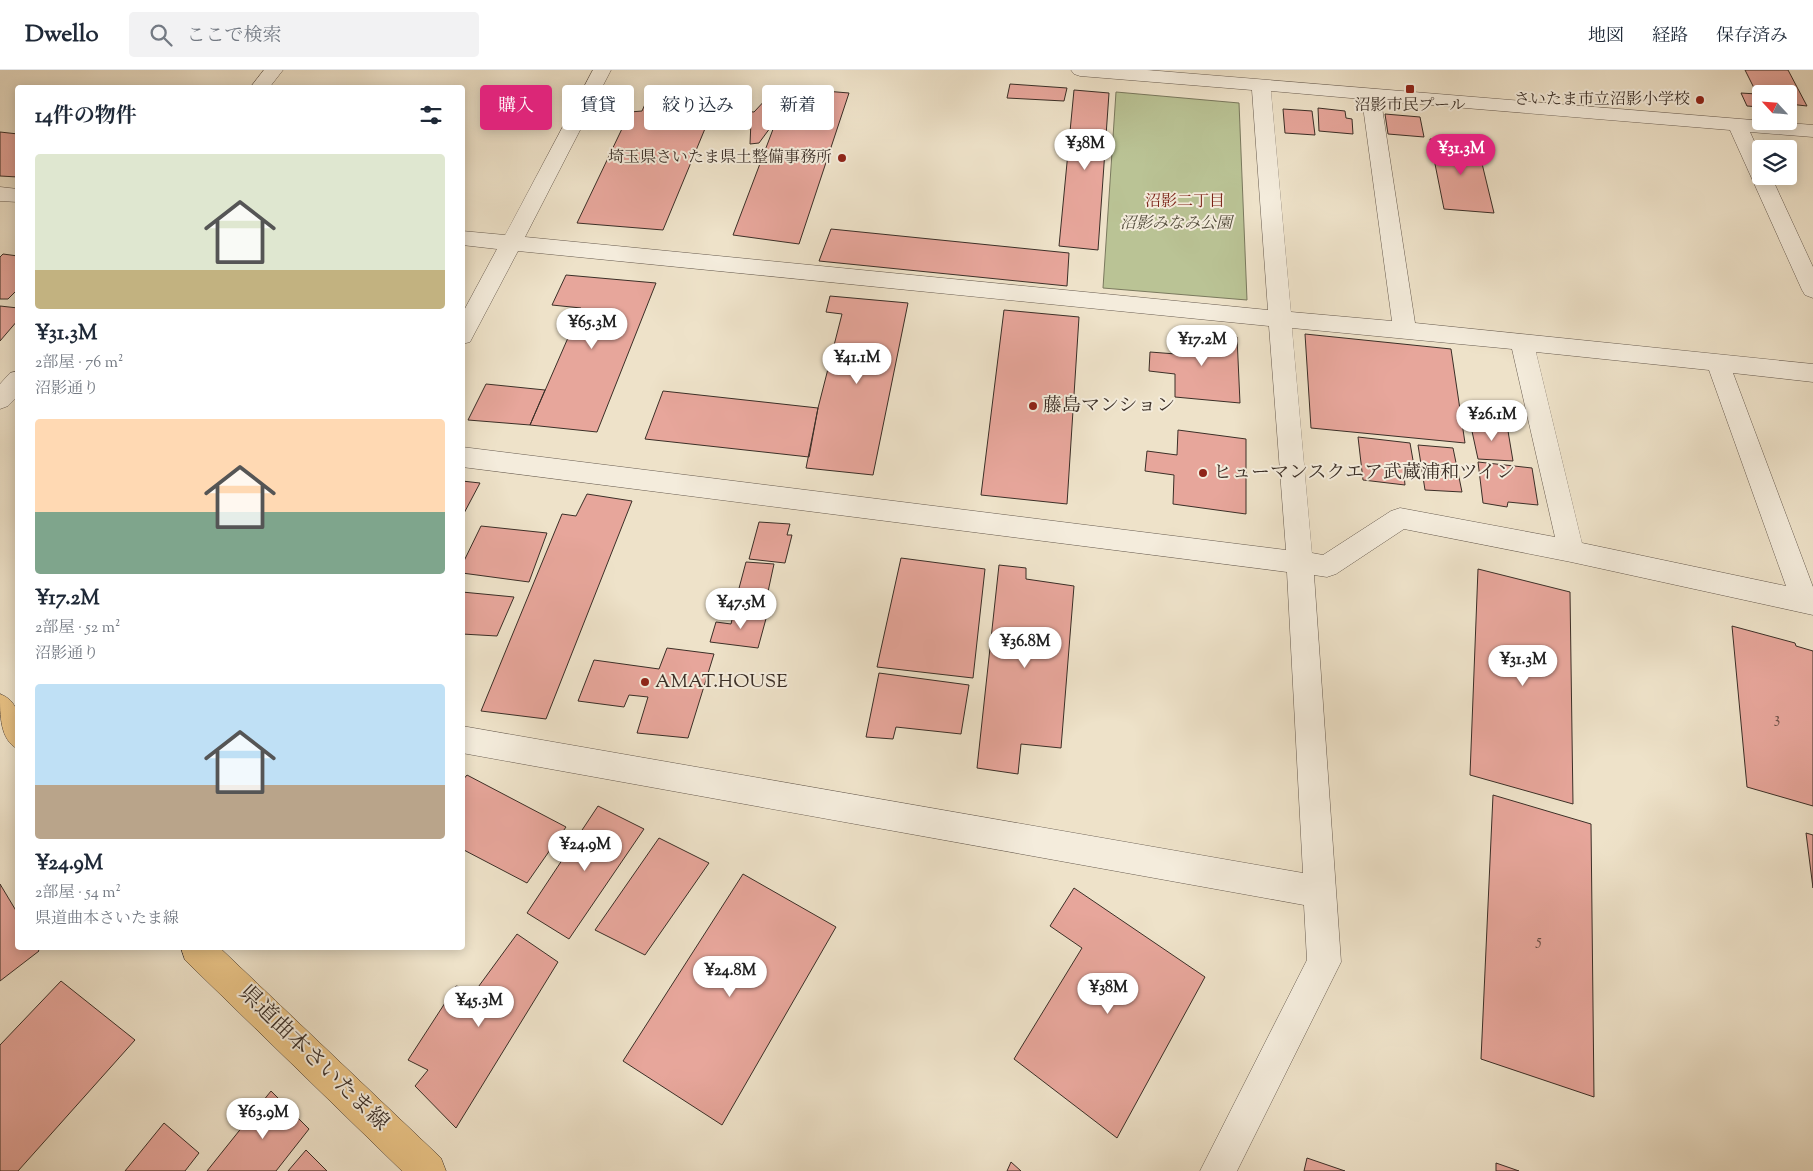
<!DOCTYPE html>
<html lang="ja">
<head>
<meta charset="utf-8">
<style>
	body { margin:0; font-family:"Sorts Mill Goudy","Noto Serif JP",serif; background:#f2f2f3; color:#1f2937; height:100vh; display:flex; flex-direction:column; font-size:19px; white-space:nowrap }
	* { box-sizing:border-box; margin:0 }
	p { font-size:16px; color:#747a83 }
	.icon { flex:none; width:28px; height:28px; fill:none; stroke:currentColor; stroke-width:2; stroke-linecap:round; stroke-linejoin:round }
	.map { position:relative; flex:1; overflow:hidden }
	.panel { position:absolute; left:15px; top:15px; width:450px; height:865px; display:flex; flex-direction:column; background:#fff; border-radius:5px; box-shadow:0 2px 12px #0003 }
	.panel>* { flex:none }
	.guide { position:absolute; left:480px; top:15px; width:475px; height:45px; display:flex; gap:10px }
	.needle { width:32px; rotate:296deg }
	.tools { position:absolute; left:1752px; top:15px; display:grid; gap:10px }
	.tools a { display:grid; place-items:center; width:45px; height:45px; border-radius:5px; background:#fff; box-shadow:0 2px 12px #0003; font-size:25px }
	.price { position:absolute; translate:-50% -42px; padding:0 11px; border-radius:18px; background:#fff; color:#222; font-size:16px; line-height:32px; filter:drop-shadow(0 1px 2px #0008) }
	.price::after { content:''; position:absolute; left:50%; top:30px; width:15px; height:11px; margin-left:-8px; background:inherit; clip-path:polygon(0 0,100% 0,50% 100%) }
	.price.selected { background:#db2777; color:#fff }
	ul { padding:0; list-style:none }
	li { display:grid; align-content:center; gap:10px; height:265px; padding:0 20px }
	li span { display:grid; place-items:center; height:155px; border-radius:5px; color:#555 }
	li>.icon { margin-inline-start:auto }
	span .icon { width:90px; height:90px; fill:#fffc; stroke-width:1 }
	li b { font-size:21px }
	h2 { display:flex; justify-content:space-between; align-items:center; height:60px; padding:0 20px; font-size:21px }
	.pill { padding:0 18px; border-radius:5px; background:#fff; box-shadow:0 2px 12px #0003; font-size:18px; line-height:45px }
	.pill.selected { background:#db2777; color:#fff }
	header { display:flex; align-items:center; gap:30px; box-sizing:border-box; height:70px; padding:0 25px; background:#fff; border-bottom:1px solid #e0e1e3 }
	header strong { font-size:24px }
	nav { display:flex; gap:28px; margin-inline-start:auto; font-size:18px }
	.search { width:350px; height:45px; background:#f2f2f3; display:flex; align-items:center; gap:12px; box-sizing:border-box; padding:0 18px; border-radius:5px; color:#747a83; font-size:19px }
	.map>svg:first-child { display:block }
	.green { fill:#bac395; stroke:#7a795e }
	.building { fill:#e7a69b; stroke:#3b2f27 }
	.lines { fill:none; stroke-linecap:round; stroke-linejoin:round }
	.minor-casing { stroke:#685c50; stroke-width:1 }
	.major-casing { stroke:#3b2f27; stroke-width:1 }
	.minor { fill:#f4ecdc; fill-rule:evenodd }
	.major { fill:#e7c184; fill-rule:evenodd }
	.poi-dot { fill:#8f2418; stroke:#f4ecdc; stroke-width:2 }
	.labels { text-anchor:middle; dominant-baseline:central; stroke-width:4; stroke-linejoin:round; paint-order:stroke }
	.far-poi-label { font-size:16px; fill:#3b2f27; stroke:#f4ecdc; text-anchor:end }
	.far-neighbourhood-label { font-size:16px; fill:#7a1f14; stroke:#f4ecdc }
	.far-park-label { font-size:16px; font-style:italic; fill:#544d3d; stroke:#f4ecdc }
	.number-label { font-size:16px; fill:#664d44 }
	.poi-label { font-size:19px; fill:#3b2f27; stroke:#f4ecdc; text-anchor:start }
	.near-street-label { font-size:22px; fill:#3b2f27; stroke:#f4ecdc }
</style>
</head>
<body>
<header>
<strong>Dwello</strong>
<div class="search"><svg class="icon" aria-label="search" viewBox="0 0 24 24"><circle cx="10" cy="10" r="6"/><path d="M15 15l6 6"/></svg>ここで検索</div>
<nav><a>地図</a><a>経路</a><a>保存済み</a></nav>
</header>
<div class="map">
<svg width="1813" height="1101" viewBox="0 0 1813 1101">
	<rect width="100%" height="100%" fill="#eee2c9"/>
	<filter id="stains"><feTurbulence type="fractalNoise" baseFrequency=".004" numOctaves="4"/><feColorMatrix values="0 0 0 0 .2 0 0 0 0 .09 0 0 0 0 .02 0 0 0 .5 -.17"/></filter>
	<radialGradient id="worn" r=".72"><stop offset=".6" stop-color="#630" stop-opacity="0"/><stop offset="1" stop-color="#630" stop-opacity=".3"/></radialGradient>
	<path class="green" d="M1116,22L1239,33L1247,230L1103,218Z"/>
	<path class="building" d="M1745,0H1788L1807,36L1789,34V24H1761V37L1747,36L1741,23L1757,24Z
		M1010,14L1067,18L1064,31L1007,28Z
		M789,18L849,23L799,174L733,165L775,54H773L759,73L750,74L751,51L709,49L663,160L577,153L630,42L642,41L646,32L754,42L769,26H778V37H781Z
		M1074,20L1109,23L1098,180L1059,176Z
		M1318,38L1345,41L1346,48L1352,49L1353,64L1319,61Z
		M1283,39L1312,41L1315,65L1285,63Z
		M1385,44L1420,47L1424,67L1388,64Z
		M0,62L18,64V107L0,106Z
		M1430,69L1477,73L1494,143L1444,139Z
		M831,159L1069,183L1067,216L819,191Z
		M3,184L18,186V219L8,229H0V187Z
		M566,205L656,213L597,362L530,355L581,238L552,235Z
		M830,226L908,233L873,405L806,398L818,338L842,244L826,242Z
		M0,236L18,238V250L0,271Z
		M1004,240L1079,247L1067,434L981,425Z
		M1176,261L1237,267L1240,333L1175,327V304L1149,301L1150,282L1176,284Z
		M1305,264L1451,279L1465,373L1311,358Z
		M486,314L545,320L530,355L468,350Z
		M663,321L818,338L809,387L645,369Z
		M1470,352L1507,355L1513,391L1478,389Z
		M1178,360L1246,369V444L1173,434L1174,405L1145,401L1147,381L1177,385Z
		M1358,367L1410,373L1414,396L1403,394L1405,415L1363,410Z
		M1418,375L1453,378L1462,422L1425,420Z
		M1478,392L1532,398L1538,435L1508,432L1507,437L1483,433Z
		M462,411L480,413L462,447Z
		M587,424L632,431L546,649L481,641L562,444L576,446Z
		M759,452L790,454L787,465H792L785,493L749,489Z
		M481,456L547,463L529,512L462,503V495Z
		M901,488L985,499L973,608L877,597Z
		M746,492L774,494L764,540L734,537Z
		M999,495L1026,498V509L1074,516L1061,678L1021,674L1018,704L977,698Z
		M1478,499L1570,522L1573,734L1470,705Z
		M462,522L514,527L497,566L462,564Z
		M734,541L767,545L758,578L710,572L716,552L731,554Z
		M1732,556L1795,573L1796,576L1813,581V736L1747,717Z
		M667,578L714,584L688,668L637,663L648,627L629,625L624,637L578,631L594,590L659,599Z
		M879,603L969,615L961,664L896,657L893,669L866,667Z
		M467,705L566,757L527,813L462,779V711Z
		M1493,725L1591,754L1594,1027L1481,989Z
		M598,736L644,759L569,869L527,843Z
		M1806,763L1813,765V818Z
		M659,768L709,793L645,885L595,860Z
		M743,804L836,857L722,1055L623,991Z
		M0,814L18,844V878H37L39,881L0,911Z
		M1074,818L1205,907L1117,1068L1014,989L1082,878L1050,856Z
		M517,864L558,892L456,1058L415,1016L428,1000L408,990L456,916L476,920Z
		M61,911L135,970L18,1101H0V975Z
		M271,1021L309,1059L276,1101H207Z
		M164,1053L199,1083L185,1101H125Z
		M306,1080L327,1101H288Z
		M1307,1088L1345,1101H1304Z
		M1011,1092L1021,1101H1007Z
		M1496,1093L1519,1101H1496Z"/>
	<g class="lines">
		<defs>
			<path id="minor" d="M264,0H283L269,18H250Z
				M593,0H611L525,167L1268,240L1252,20L1080,6L1074,4L1071,0H1147L1813,55V67L1750,62L1761,86V106H1771L1813,197V228L1805,225L1802,220L1730,60L1381,31L1415,253L1813,294V312L1733,303L1813,517V545L1571,492L1404,459L1336,504L1327,507L1314,505L1341,892L1237,1101H1200L1307,890L1304,835L462,683V656L1303,803L1287,502L462,397V377L1286,480L1269,256L518,181L470,272L462,274V244L497,179L462,175V161L505,165ZM1271,21L1362,29L1392,251L1291,242ZM1292,258L1512,279L1555,467L1400,438L1391,441L1323,485L1312,483ZM1536,282L1709,300L1786,516L1582,473Z
				M0,117L18,119V132L0,131Z
				M18,301V326L8,336L0,339V314L10,303Z"/>
			<path id="major" d="M0,624C24,633 18,657 18,679C0,670 0,646 0,624Z
				M181,878H220L441,1088L446,1101H402L185,890Z"/>
		</defs>
		<use href="#minor" class="minor-casing"/>
		<use href="#major" class="major-casing"/>
		<use href="#minor" class="minor"/>
		<use href="#major" class="major"/>
	</g>
	<g class="poi-dot">
		<rect x="1405" y="14" width="10" height="10" rx="2.5"/>
		<circle cx="1700" cy="30" r="5"/>
		<circle cx="842" cy="88" r="5"/>
		<circle cx="1033" cy="336" r="5"/>
		<circle cx="1203" cy="403" r="5"/>
		<circle cx="645" cy="612" r="5"/>
	</g>
	<g class="labels">
		<g class="far-poi-label">
			<text x="1690" y="30">さいたま市立沼影小学校</text>
			<text x="1410" y="36" text-anchor="middle">沼影市民プール</text>
			<text x="832" y="88">埼玉県さいたま県土整備事務所</text>
		</g>
		<g class="far-neighbourhood-label">
			<text x="1185" y="132">沼影二丁目</text>
		</g>
		<g class="far-park-label">
			<text x="1176" y="154">沼影みなみ公園</text>
		</g>
		<g class="number-label">
			<text x="1777" y="649">3</text>
			<text x="1539" y="871">5</text>
		</g>
		<g class="poi-label">
			<text x="1043" y="336">藤島マンション</text>
			<text x="1213" y="403">ヒューマンスクエア武蔵浦和ツイン</text>
			<text x="655" y="612">AMAT.HOUSE</text>
		</g>
		<g class="near-street-label">
			<text transform="translate(313 989) rotate(44)">県道曲本さいたま線</text>
		</g>
	</g>
	<rect width="100%" height="100%" filter="url(#stains)"/>
	<rect width="100%" height="100%" fill="url(#worn)"/>
</svg>
<div class="tools">
<a><svg class="needle" viewBox="-14 -14 28 28"><path d="M0-13l5 13h-10z" fill="#e53935"/><path d="M0 13l5-13h-10z" fill="#747a83"/></svg></a>
<a><svg class="icon" aria-label="layers" viewBox="0 0 24 24"><path d="M12 4l9 5-9 5-9-5zM3 14l9 5 9-5"/></svg></a>
</div>
<b class="price" style="left:1085px;top:101px">¥38M</b>
<b class="price selected" style="left:1461px;top:106px">¥31.3M</b>
<b class="price" style="left:592px;top:280px">¥65.3M</b>
<b class="price" style="left:1202px;top:297px">¥17.2M</b>
<b class="price" style="left:857px;top:315px">¥41.1M</b>
<b class="price" style="left:1492px;top:372px">¥26.1M</b>
<b class="price" style="left:741px;top:560px">¥47.5M</b>
<b class="price" style="left:1025px;top:599px">¥36.8M</b>
<b class="price" style="left:1523px;top:617px">¥31.3M</b>
<b class="price" style="left:585px;top:802px">¥24.9M</b>
<b class="price" style="left:730px;top:928px">¥24.8M</b>
<b class="price" style="left:1108px;top:945px">¥38M</b>
<b class="price" style="left:479px;top:958px">¥45.3M</b>
<b class="price" style="left:263px;top:1070px">¥63.9M</b>
<div class="guide">
<a class="pill selected">購入</a>
<a class="pill">賃貸</a>
<a class="pill">絞り込み</a>
<a class="pill">新着</a>
</div>
<section class="panel">
<h2>14件の物件<svg class="icon" aria-label="filters" viewBox="0 0 24 24"><path d="M4 7h16M4 17h16"/><circle cx="9" cy="7" r="2"/><circle cx="15" cy="17" r="2"/></svg></h2>
<ul>
<li><span style="background:linear-gradient(#dfe7d0 75%,#c2b280 0)"><svg class="icon" aria-label="home" viewBox="0 0 24 24"><path d="M3 11l9-7 9 7M6 9v11h12V9"/></svg></span><div><b>¥31.3M</b><p>2部屋 · 76 m²</p><p>沼影通り</p></div></li>
<li><span style="background:linear-gradient(#ffd9b3 60%,#7fa58c 0)"><svg class="icon" aria-label="home" viewBox="0 0 24 24"><path d="M3 11l9-7 9 7M6 9v11h12V9"/></svg></span><div><b>¥17.2M</b><p>2部屋 · 52 m²</p><p>沼影通り</p></div></li>
<li><span style="background:linear-gradient(#bfe0f5 65%,#b9a48a 0)"><svg class="icon" aria-label="home" viewBox="0 0 24 24"><path d="M3 11l9-7 9 7M6 9v11h12V9"/></svg></span><div><b>¥24.9M</b><p>2部屋 · 54 m²</p><p>県道曲本さいたま線</p></div></li>
</ul>
</section>
</div>
</body>
</html>
